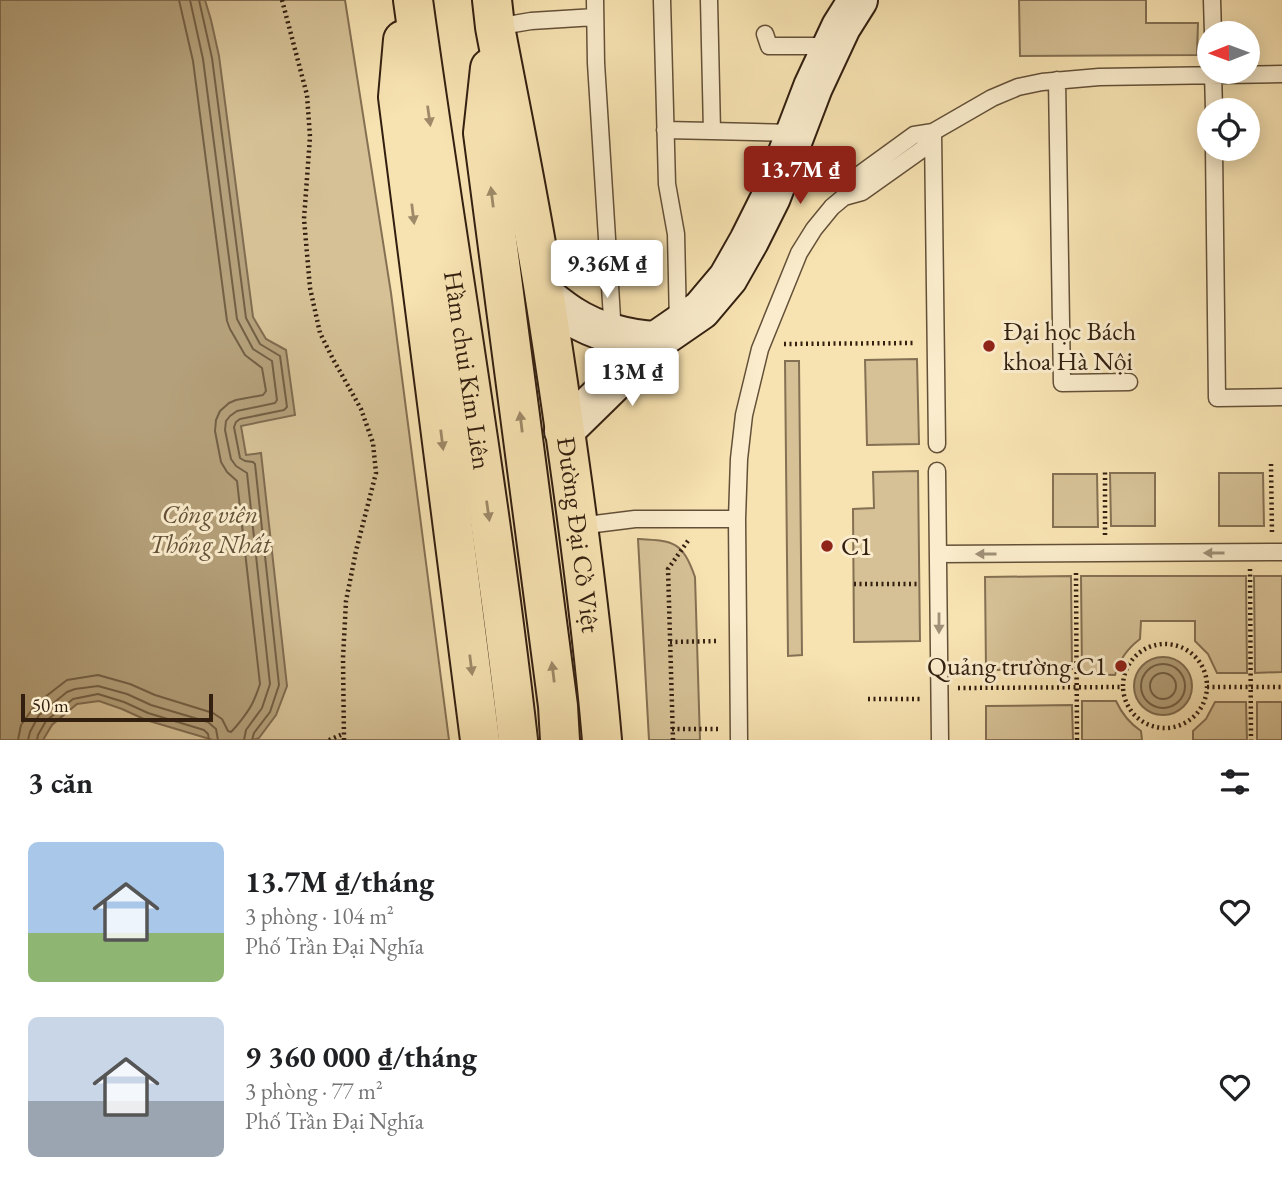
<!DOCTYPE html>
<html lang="vi">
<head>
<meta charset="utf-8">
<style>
	body { margin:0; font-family:"EB Garamond",serif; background:#f6f6f6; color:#202124; height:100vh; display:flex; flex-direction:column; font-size:26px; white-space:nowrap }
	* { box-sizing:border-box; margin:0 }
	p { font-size:23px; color:#757577 }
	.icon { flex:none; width:38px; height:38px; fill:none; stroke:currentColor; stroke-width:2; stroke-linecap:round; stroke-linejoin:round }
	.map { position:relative; height:740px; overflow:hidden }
	.panel { display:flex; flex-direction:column; background:#fff; flex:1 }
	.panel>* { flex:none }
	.needle { width:46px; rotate:269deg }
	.controls { position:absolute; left:1197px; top:21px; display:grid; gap:14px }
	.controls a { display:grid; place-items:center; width:63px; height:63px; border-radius:50%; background:#fff; box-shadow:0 4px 18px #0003; font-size:35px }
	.scale { position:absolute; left:21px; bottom:18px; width:192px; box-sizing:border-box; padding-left:7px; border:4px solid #321f10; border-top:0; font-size:19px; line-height:24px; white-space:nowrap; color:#321f10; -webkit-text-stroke:5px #faeccc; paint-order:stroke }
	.price { position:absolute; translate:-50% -60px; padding:0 16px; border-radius:7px; background:#fff; color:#222; font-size:23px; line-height:46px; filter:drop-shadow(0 2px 4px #0008) }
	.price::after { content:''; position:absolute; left:50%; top:42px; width:21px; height:16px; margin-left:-10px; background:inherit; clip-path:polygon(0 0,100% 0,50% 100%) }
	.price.current { background:#8f2418; color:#fff }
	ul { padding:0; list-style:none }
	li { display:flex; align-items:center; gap:21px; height:175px; padding:0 28px }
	li span { display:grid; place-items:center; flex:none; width:196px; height:140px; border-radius:10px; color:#555 }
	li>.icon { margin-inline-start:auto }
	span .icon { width:84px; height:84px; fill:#fffc; stroke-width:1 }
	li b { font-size:30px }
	h2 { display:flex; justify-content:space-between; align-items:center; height:84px; padding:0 28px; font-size:30px }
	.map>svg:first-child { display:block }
	.green { fill:#d6c196; stroke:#847053; stroke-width:2 }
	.water { fill:#b4a07a; stroke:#806c50; stroke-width:2 }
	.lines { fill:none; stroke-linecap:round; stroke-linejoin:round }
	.shore { stroke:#736045; stroke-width:2 }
	.lane-casing { stroke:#635038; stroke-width:19 }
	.secondary-casing { stroke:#321f10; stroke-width:42 }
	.primary-casing { stroke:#321f10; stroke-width:42 }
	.path { stroke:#321f10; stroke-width:4.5; stroke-dasharray:2 3.5; stroke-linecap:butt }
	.lane { stroke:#faeccc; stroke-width:16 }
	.secondary { stroke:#faeccc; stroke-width:38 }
	.primary { stroke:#f7e2b1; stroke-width:38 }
	.oneway { fill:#9e8a69 }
	.oneway2 { fill:#a09077 }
	.poi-dot { fill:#8f2418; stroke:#faeccc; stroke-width:2.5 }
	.labels { text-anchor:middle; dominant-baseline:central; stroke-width:6; stroke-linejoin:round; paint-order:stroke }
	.poi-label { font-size:26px; fill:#321f10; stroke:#faeccc; text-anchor:start }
	.street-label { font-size:26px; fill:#321f10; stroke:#faeccc }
	.park-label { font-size:26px; font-style:italic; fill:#635038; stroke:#faeccc }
</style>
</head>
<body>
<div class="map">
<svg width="1282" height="740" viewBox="0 0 1282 740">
	<rect width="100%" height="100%" fill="#f7e2b1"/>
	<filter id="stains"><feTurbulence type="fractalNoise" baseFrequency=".00286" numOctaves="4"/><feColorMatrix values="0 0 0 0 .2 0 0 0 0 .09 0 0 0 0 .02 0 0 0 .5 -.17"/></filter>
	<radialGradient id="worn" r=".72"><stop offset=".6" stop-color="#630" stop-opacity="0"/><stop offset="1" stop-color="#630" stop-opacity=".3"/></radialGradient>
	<path class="green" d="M0,0H345L391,293L449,740H0Z
		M1019,0H1146V23H1198L1197,55L1020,56Z
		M917,359L919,444L867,445L865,360Z
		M785,361H799L802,655L788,656Z
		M918,471L920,641L854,642L853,509L874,508L873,472Z
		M1110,473H1155V526H1111Z
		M1219,473H1263L1264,526H1219Z
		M1053,474H1097L1098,527H1053Z
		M638,539C674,541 682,541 695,577L700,740H649Z
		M1071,576L1072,669L986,670L985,577Z
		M1081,576H1246L1247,673H1217L1208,654L1195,641V621H1141L1140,639C1127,649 1120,659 1115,675L1082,674Z
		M1254,576H1282V672L1255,673Z
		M1082,701H1116C1122,714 1129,723 1141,731L1142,740H1082Z
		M1215,702H1246L1247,740H1193V731L1206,719Z
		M1257,702H1282V740H1257Z
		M1072,705L1073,740H986V706Z"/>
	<path class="water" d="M0,0H205L211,20L219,56L253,317L266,339L286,350L295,415L241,426L246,455L261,453L287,686L276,715L259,738L252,740H213L146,720L122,709L99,701L77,704L52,725L43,740H0Z
		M1134 686a29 29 0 1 1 58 0a29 29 0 1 1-58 0Z"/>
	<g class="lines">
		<path class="shore" d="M190,0L203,59L237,319L253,349L272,361L277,400L275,403L237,411L230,416L226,421L225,430L231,459L236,466L247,473L270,684L262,708L246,730L244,740
			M199,0L212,58L246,318L260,344L280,356L287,407L284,410L240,419L236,422L234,427L240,458L245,461L253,462L255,464L279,685L270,712L254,733L252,740
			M1141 686a22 22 0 1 1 44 0a22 22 0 1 1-44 0Z
			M1150 686a13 13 0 1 1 26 0a13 13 0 1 1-26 0Z
			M18,740L21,725L36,704L67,680L98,675L130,684L155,695L213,713L222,719L228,731L231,732C237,726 249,711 253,702C256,696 258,690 260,684L237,481L227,472L221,462L215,431L216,420L220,411L229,403L236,400L263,395L266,391L262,368L245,355L230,329L227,321L193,61L179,0
			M28,740L30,732L39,715L67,692L75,689L98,686L127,694L151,705L208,722L216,729L218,740
			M37,740L38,735L46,721L73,699L98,694L124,702L148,713L204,730L208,734L209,740"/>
		<defs>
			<path id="lane" d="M595,0L596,63L613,334
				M662,0L667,184L676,234L678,323
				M709,0L712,131L796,133
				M1212,0L1213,33
				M495,27L531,21L595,17
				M765,34L769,46H830
				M1213,72L1214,110
				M1057,80L1062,383L1129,382
				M665,130L712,131
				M933,132L937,444
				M1214,149L1217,398L1282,397
				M844,197L862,192L924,148L933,132
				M937,471L940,740
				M579,526L635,519H737
				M939,554L1282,552
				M739,740L737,519L739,459L744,415L760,349L799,253L814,229L832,207L844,197L852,180L914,135L933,132L992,98L1018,87L1042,82L1099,77L1282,74"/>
			<path id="secondary" d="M545,296C554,303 562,310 572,316C595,331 629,340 656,341
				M564,431L656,341L701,310L728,278L749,241L771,197L813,87L841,27L858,0"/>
			<g id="primary">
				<path id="s1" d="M413,0C447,247 490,492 518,740"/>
				<path id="s2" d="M492,0L495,27C512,117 531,207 545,298C568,445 589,592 602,740"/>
				<path d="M403,40L398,97L480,740"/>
				<path d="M490,68L483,133L558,706L560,740"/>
			</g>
		</defs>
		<use href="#lane" class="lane-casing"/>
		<use href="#secondary" class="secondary-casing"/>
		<use href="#primary" class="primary-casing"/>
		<path class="path" d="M282,0L307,95L310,137L304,219L310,288L320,333L333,359L361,409L373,443L376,473L356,551L346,601L343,658L344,740
			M784,344L915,343
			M1271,464L1272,534
			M1105,535V469
			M1250,569L1251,740
			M1076,573L1077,740
			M854,584H919
			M670,642L718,641
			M1123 686a42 42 0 1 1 84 0a42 42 0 1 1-84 0Z
			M1207,687H1282
			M958,688L1122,687
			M868,699H920
			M672,729H720
			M329,740L343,734
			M673,740L668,569L690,538"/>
		<use href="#lane" class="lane"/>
		<use href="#secondary" class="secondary"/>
		<use href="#primary" class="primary"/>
	</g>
	<defs><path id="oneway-solid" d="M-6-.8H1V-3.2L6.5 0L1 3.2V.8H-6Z" transform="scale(1.75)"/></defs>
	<g class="oneway">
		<use href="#oneway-solid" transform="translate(429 116) rotate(82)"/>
		<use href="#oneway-solid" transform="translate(492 197) rotate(-97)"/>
		<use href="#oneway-solid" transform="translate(413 214) rotate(83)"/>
		<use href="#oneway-solid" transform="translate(521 422) rotate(-97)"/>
		<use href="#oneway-solid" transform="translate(442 440) rotate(83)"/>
		<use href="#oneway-solid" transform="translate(488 511) rotate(82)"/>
		<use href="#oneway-solid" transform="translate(471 665) rotate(83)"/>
		<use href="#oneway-solid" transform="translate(553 672) rotate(-97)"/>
	</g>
	<g class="oneway2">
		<use href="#oneway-solid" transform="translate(1214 553) rotate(180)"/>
		<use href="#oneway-solid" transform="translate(986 554) rotate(180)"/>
		<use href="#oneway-solid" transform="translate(939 623) rotate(90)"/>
	</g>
	<g class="poi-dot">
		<circle cx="989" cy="346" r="7"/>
		<circle cx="827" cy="546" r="7"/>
		<circle cx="1121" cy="666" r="7"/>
	</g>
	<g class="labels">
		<g class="poi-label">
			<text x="1003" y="331">Đại học Bách<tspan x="1003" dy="30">khoa Hà Nội</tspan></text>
			<text x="841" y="546">C1</text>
			<text x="1107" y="666" text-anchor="end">Quảng trường C1</text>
		</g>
		<g class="street-label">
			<text stroke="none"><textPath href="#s1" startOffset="374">Hầm chui Kim Liên</textPath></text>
			<text stroke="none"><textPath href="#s2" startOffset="542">Đường Đại Cồ Việt</textPath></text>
		</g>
		<g class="park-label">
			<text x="210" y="514">Công viên<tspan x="210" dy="30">Thống Nhất</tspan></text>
		</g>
	</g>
	<rect width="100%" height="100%" filter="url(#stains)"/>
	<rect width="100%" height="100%" fill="url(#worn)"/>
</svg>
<div class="controls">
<a><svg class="needle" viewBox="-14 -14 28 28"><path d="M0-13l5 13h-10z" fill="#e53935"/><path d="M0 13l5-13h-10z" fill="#757577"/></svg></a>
<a><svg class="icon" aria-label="locate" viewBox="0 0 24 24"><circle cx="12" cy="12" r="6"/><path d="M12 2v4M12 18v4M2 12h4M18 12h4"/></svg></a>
</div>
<div class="scale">50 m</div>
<b class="price current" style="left:800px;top:206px">13.7M ₫</b>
<b class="price" style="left:607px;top:300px">9.36M ₫</b>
<b class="price" style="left:632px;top:408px">13M ₫</b>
</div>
<section class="panel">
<h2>3 căn<svg class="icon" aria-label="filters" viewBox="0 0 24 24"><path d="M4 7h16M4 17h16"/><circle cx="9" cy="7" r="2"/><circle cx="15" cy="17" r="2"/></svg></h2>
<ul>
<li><span style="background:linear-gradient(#a9c7e8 65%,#8fb573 0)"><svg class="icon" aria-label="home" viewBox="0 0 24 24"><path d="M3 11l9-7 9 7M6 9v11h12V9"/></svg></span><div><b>13.7M ₫/tháng</b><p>3 phòng · 104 m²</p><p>Phố Trần Đại Nghĩa</p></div><svg class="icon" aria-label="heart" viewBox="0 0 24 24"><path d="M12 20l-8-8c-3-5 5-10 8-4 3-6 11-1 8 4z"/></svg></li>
<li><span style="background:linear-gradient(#c9d6e8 60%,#9aa5b1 0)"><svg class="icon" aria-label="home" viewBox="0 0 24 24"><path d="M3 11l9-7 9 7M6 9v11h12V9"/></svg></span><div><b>9 360 000 ₫/tháng</b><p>3 phòng · 77 m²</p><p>Phố Trần Đại Nghĩa</p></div><svg class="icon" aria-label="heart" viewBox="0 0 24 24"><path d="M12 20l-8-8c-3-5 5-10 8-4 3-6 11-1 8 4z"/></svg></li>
</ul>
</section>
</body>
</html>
